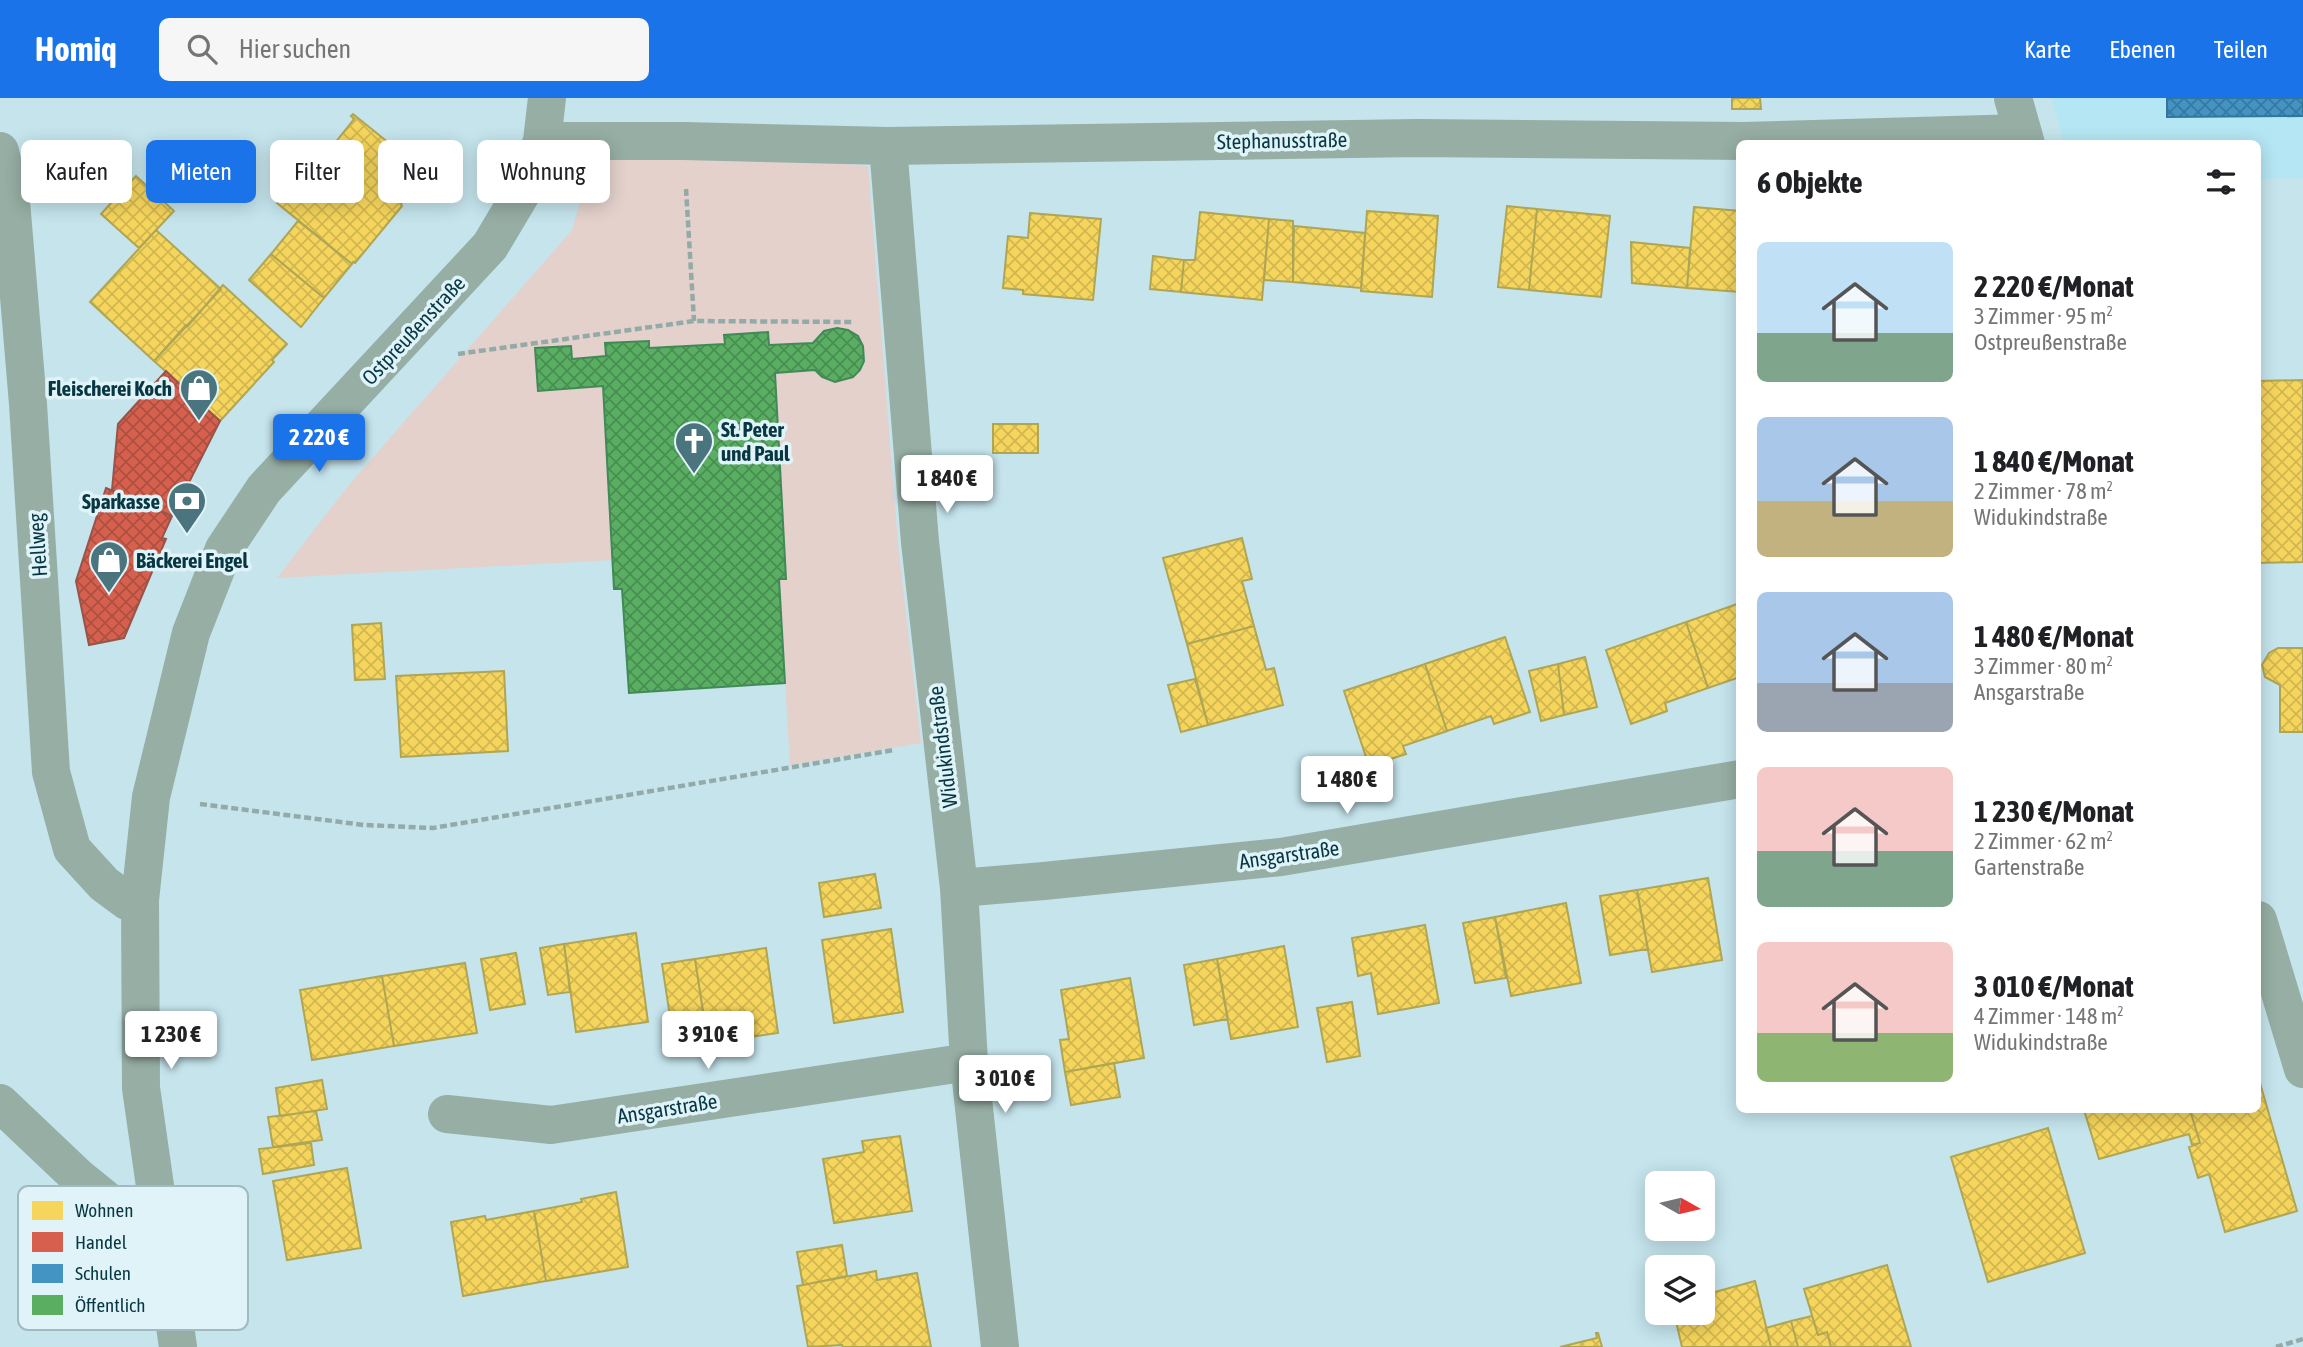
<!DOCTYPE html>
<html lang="de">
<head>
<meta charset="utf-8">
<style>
	body { margin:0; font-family:"Asap Condensed",sans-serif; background:#f6f6f6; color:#202124; height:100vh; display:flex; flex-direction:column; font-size:26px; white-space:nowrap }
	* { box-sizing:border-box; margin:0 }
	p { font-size:23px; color:#757577 }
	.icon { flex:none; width:38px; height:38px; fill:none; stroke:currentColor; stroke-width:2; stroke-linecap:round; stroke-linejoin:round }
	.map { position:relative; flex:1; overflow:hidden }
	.sheet { position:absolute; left:1736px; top:42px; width:525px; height:973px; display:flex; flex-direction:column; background:#fff; border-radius:10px; box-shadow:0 4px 18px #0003 }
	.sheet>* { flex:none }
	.guide { position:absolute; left:21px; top:42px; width:665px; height:63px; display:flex; gap:14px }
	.needle { width:46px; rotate:98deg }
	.controls { position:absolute; left:1645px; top:1073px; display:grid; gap:14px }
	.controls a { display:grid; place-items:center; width:70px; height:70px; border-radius:10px; background:#fff; box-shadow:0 4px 18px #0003; font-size:35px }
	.price { position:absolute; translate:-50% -60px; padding:0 16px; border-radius:7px; background:#fff; color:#222; font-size:23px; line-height:46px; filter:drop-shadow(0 2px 4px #0008) }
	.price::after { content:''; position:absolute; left:50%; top:42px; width:21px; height:16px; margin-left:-10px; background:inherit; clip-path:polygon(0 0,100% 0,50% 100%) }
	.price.current { background:#1a73e8; color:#fff }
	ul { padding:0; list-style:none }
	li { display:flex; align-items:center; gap:21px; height:175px; padding:0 21px }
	li span { display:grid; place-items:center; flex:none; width:196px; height:140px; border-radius:10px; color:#555 }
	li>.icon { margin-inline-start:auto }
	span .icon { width:84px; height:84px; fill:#fffc; stroke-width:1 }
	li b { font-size:30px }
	h2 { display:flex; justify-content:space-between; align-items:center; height:84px; padding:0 21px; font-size:30px }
	.pill { padding:0 24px; border-radius:10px; background:#fff; box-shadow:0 4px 18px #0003; font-size:24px; line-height:63px }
	.pill.current { background:#1a73e8; color:#fff }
	header { display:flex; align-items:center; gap:42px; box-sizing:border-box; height:98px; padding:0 35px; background:#1a73e8; color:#fff }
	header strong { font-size:33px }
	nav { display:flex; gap:38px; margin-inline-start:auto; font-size:24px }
	.search { width:490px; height:63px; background:#f6f6f6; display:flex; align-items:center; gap:18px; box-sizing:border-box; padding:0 24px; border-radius:10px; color:#757577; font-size:26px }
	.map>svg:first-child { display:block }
	.built { fill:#b5e6f3 }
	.green { fill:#e4d1cc }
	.homes { fill:url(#homes-cross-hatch); stroke:#aea654; stroke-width:2 }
	.shops { fill:url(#shops-cross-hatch); stroke:#98544a; stroke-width:2 }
	.schools { fill:url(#schools-cross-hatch); stroke:#31779c; stroke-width:2 }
	.public { fill:url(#public-cross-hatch); stroke:#418a58; stroke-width:2 }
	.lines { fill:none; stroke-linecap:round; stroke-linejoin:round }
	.path { stroke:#93aaa8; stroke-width:4.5; stroke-dasharray:7 3.5; stroke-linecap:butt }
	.minor { stroke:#96aea4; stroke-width:38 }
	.labels { text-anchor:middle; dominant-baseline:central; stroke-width:7; stroke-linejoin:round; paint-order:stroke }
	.street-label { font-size:21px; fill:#073742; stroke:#e0f3f8 }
	.poi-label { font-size:21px; font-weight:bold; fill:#073742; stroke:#e0f3f8; text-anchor:end }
	.key { fill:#e0f3f8; stroke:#9fbbc1; stroke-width:2 }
	.key-label { font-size:19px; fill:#073742 }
</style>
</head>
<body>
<header>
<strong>Homiq</strong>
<div class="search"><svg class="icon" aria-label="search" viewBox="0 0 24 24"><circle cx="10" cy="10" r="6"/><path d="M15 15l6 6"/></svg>Hier suchen</div>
<nav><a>Karte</a><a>Ebenen</a><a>Teilen</a></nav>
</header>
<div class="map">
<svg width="2303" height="1249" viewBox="0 0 2303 1249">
	<defs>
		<pattern id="homes-cross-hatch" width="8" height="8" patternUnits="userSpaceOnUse" patternTransform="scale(1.75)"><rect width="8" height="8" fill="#f6d55c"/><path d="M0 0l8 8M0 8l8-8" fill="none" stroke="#d1b751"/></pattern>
		<pattern id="shops-cross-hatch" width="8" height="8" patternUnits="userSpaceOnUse" patternTransform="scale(1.75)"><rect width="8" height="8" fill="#d6604d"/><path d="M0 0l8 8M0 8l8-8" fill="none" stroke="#ac5042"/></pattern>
		<pattern id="schools-cross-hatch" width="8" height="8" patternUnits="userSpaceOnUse" patternTransform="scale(1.75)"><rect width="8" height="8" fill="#4393c3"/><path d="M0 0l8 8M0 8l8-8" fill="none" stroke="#3679a0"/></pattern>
		<pattern id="public-cross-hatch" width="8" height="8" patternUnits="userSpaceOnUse" patternTransform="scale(1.75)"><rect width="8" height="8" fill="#5aae61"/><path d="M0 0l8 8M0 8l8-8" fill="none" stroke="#488e52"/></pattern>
	</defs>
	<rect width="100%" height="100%" fill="#c5e4ec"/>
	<path class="built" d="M2052,0H2303V80L2258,81V46L2064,45Z"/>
	<path class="green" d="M765,59L868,68L898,446L921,645L790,667L779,481L786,480L775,275L815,272C823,280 833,286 845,282C888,270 852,200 813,245L769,247L768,234L724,237L725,246L649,250V243L606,245V258L572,261L571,248L536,250L538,293L603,288L613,462L277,480L348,388L572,132L592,60Z"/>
	<path class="homes" d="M1732,0H1760L1761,11H1732Z
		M353,16L426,75L401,106L402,108L355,165L353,164L352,166L277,105L301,76L307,80L354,21L351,18Z
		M136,78L174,113L139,150L101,116Z
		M1507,108L1537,111L1529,192L1498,189Z
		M1694,109L1740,113V194L1687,190Z
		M1537,111L1610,118L1601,199L1529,192Z
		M1367,113L1438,118L1432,199L1361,193Z
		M1200,114L1269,121L1262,202L1181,194L1184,162H1195Z
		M1030,115L1101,121L1093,202L1023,196V192L1003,190L1008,138L1028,140Z
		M1269,121L1293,123V184L1264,182Z
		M298,123L352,166L324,200L271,156Z
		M1294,128L1365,135L1361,190L1293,184Z
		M156,132L221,191L154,263L90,204Z
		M1631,144L1690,150L1687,190L1632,185Z
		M271,156L324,200L301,229L249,182Z
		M1153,158L1184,162L1181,194L1150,191Z
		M223,187L287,246L272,262L274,264L220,323L190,296L187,299L183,295L185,291L154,263L186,227L188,228Z
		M2303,282V464L2258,465V283Z
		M993,326H1038V355H993Z
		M1242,440L1252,481L1242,483L1254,528L1187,546L1163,460Z
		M1740,505V579L1708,590L1686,524Z
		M1686,524L1708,590L1665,605L1667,613L1631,626L1606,552Z
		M381,525L385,581L355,582L352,527Z
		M1254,528L1266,572L1274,570L1283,607L1208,627L1187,546Z
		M1505,539L1530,614L1494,626L1491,618L1447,633L1425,566Z
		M2278,550H2303V634H2280V587L2265,579L2262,567L2269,555Z
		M1585,559L1597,609L1564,617L1558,566Z
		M1425,566L1447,633L1403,648L1406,656L1369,668L1344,593Z
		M1558,566L1564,617L1541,623L1529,573Z
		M504,573L508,653L401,659L396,578Z
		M1195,581L1208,627L1181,634L1168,587Z
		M875,776L881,810L824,819L819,785Z
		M1708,780L1722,862L1652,874L1637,792Z
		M1637,792L1648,851L1610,857L1600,798Z
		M1566,805L1581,885L1511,898L1495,819Z
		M1495,819L1506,880L1475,885L1463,825Z
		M1425,827L1439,905L1378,916L1371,875L1358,878L1352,840Z
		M891,831L903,914L834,925L822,842Z
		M636,835L648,924L576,934L564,846Z
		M564,846L570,894L548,897L540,850Z
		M1284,848L1298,929L1231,941L1217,861Z
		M766,850L778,935L708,945L695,861Z
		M516,855L525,906L490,912L481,861Z
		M695,861L705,927L672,932L662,866Z
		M1217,861L1228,921L1194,927L1184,867Z
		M465,865L477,935L394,948L382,878Z
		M382,878L394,948L312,962L300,892Z
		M1130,880L1144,960L1065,974L1060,942L1069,941L1061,892Z
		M1352,904L1360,958L1327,964L1317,910Z
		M1114,965L1120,999L1071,1007L1065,974Z
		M2258,978L2297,1113L2225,1134L2209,1076L2198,1080L2189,1049L2200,1045L2190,1012H2258Z
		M322,982L327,1011L280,1018L276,990Z
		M2084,1012H2190L2200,1045L2192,1047L2189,1036L2099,1061Z
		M316,1013L322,1042L273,1049L268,1019Z
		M2048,1030L2085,1155L1988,1184L1951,1059Z
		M900,1038L912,1113L834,1125L823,1061L864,1054L862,1043Z
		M311,1045L314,1067L263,1076L259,1051Z
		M347,1070L361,1150L287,1162L273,1083Z
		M616,1094L628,1169L546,1183L534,1113L582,1104L581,1101Z
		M534,1113L546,1183L463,1198L451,1124L485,1118L486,1122Z
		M842,1147L847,1178L803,1187L797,1154Z
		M1887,1167L1911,1249H1831L1827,1234L1818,1237L1804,1191Z
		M876,1173L877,1182L917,1175L931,1249H843L842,1247L808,1249L797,1188Z
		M1755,1183L1771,1249H1682L1674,1215L1703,1214V1207L1712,1204L1711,1195Z
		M1812,1218L1818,1237L1827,1234L1831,1249H1798L1791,1223Z
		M1791,1223L1798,1249H1771L1766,1230Z
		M1596,1235H1598L1602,1249H1560L1597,1240Z"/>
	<path class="shops" d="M166,273L185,291L183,295L187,299L190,296L220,323L172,418L112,392L118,326Z
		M106,390L172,418L162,440L166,441L124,540L89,547L76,483Z"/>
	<path class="schools" d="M2167,0H2303V18L2167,19Z"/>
	<path class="public" d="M837,230L848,232L858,238L863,248L864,263L860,272L853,279L835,284L822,279L815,272L775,275L786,481H779L785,585L629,595L622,491H614L603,288L538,293L535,250L571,248L572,261L606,258L605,245L649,243V250L725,246L724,237L768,234L769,247L813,245L824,233Z"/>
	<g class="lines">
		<path class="path" d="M686,91L694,223
			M458,256L694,223L853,224
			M200,706L364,727L433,730L894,652
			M2276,1249L2303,1241"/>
		<path class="minor" d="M2013,0L2026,46
			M542,43H683L888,48L1417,40L1744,43L2022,35
			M888,48L920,444L959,790L969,964L1000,1249
			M0,53L11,103L28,306L51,674L72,751L104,786L127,803L140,802
			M959,790L1044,783L1281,759L1740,681
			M2258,822L2303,971
			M0,1005L78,1079L162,1147
			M447,1016L551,1027L969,964
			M178,1249L141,990L140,802L151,699L191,535L224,451L264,391L490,148L524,91L542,43L547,0"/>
	</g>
	<defs>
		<symbol id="shop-pin" viewBox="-11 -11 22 30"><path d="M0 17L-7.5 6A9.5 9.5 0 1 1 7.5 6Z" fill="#4a747e" stroke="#e0f3f8"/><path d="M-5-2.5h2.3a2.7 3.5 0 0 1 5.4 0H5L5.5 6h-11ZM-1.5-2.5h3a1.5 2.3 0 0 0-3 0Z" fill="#fff"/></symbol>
		<symbol id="church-pin" viewBox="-11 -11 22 30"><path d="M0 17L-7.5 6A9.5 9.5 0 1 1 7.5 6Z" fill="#4a747e" stroke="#e0f3f8"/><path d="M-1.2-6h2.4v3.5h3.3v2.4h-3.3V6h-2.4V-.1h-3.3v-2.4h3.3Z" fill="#fff"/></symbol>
		<symbol id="bank-pin" viewBox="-11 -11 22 30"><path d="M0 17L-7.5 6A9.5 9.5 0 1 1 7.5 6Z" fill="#4a747e" stroke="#e0f3f8"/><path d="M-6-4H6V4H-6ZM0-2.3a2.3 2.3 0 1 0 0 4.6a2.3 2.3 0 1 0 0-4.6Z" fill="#fff"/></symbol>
	</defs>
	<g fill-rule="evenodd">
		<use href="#shop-pin" x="177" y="268" width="44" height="60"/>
		<use href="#church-pin" x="672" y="321" width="44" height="60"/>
		<use href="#bank-pin" x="165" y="381" width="44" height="60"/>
		<use href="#shop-pin" x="87" y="440" width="44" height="60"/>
	</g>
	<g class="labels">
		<g class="street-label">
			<text transform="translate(1282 42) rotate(-1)">Stephanusstraße</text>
			<text transform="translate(413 232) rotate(-47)">Ostpreußenstraße</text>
			<text transform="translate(37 447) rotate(-94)">Hellweg</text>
			<text transform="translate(942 649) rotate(-97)">Widukindstraße</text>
			<text transform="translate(1289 756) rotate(-8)">Ansgarstraße</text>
			<text transform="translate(667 1010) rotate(-9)">Ansgarstraße</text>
		</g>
		<g class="poi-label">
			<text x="172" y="290">Fleischerei Koch</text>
			<text x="721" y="331" text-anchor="start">St. Peter<tspan x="721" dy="24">und Paul</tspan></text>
			<text x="160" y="403">Sparkasse</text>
			<text x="136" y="462" text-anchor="start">Bäckerei Engel</text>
		</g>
	</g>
	<rect x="18" y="1088" width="230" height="144" rx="10" class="key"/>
	<rect x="32" y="1103" width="31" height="19" fill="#f6d55c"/>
	<rect x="32" y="1134" width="31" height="20" fill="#d6604d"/>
	<rect x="32" y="1166" width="31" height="19" fill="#4393c3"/>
	<rect x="32" y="1197" width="31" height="20" fill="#5aae61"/>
	<g class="key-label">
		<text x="75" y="1119">Wohnen</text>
		<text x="75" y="1151">Handel</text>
		<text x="75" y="1182">Schulen</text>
		<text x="75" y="1214">Öffentlich</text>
	</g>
</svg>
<div class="controls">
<a><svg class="needle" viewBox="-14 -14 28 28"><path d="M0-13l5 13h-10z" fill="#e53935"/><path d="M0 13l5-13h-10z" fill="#757577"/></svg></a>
<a><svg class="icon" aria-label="layers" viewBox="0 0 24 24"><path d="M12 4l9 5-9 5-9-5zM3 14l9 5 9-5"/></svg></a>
</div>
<b class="price current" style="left:319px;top:376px">2 220 €</b>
<b class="price" style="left:947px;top:417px">1 840 €</b>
<b class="price" style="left:1347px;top:718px">1 480 €</b>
<b class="price" style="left:171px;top:973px">1 230 €</b>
<b class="price" style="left:708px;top:973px">3 910 €</b>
<b class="price" style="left:1005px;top:1017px">3 010 €</b>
<div class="guide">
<a class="pill">Kaufen</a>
<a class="pill current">Mieten</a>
<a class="pill">Filter</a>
<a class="pill">Neu</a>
<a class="pill">Wohnung</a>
</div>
<section class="sheet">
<h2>6 Objekte<svg class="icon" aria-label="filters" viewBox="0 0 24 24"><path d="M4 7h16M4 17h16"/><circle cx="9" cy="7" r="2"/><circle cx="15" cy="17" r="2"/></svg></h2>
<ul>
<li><span style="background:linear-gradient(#bfe0f5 65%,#7fa58c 0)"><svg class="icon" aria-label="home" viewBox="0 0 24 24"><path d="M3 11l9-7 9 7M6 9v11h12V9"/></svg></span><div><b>2 220 €/Monat</b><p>3 Zimmer · 95 m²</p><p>Ostpreußenstraße</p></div></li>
<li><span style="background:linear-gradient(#a9c7e8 60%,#c2b280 0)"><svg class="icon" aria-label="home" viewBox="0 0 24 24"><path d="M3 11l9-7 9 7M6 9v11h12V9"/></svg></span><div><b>1 840 €/Monat</b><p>2 Zimmer · 78 m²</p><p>Widukindstraße</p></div></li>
<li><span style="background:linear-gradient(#a9c7e8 65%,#9aa5b1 0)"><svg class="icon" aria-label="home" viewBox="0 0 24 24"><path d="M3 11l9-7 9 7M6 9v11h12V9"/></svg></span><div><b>1 480 €/Monat</b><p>3 Zimmer · 80 m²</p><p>Ansgarstraße</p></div></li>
<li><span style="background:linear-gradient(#f6c9c9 60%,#7fa58c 0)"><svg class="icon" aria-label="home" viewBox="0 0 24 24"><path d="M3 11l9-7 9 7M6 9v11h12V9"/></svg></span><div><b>1 230 €/Monat</b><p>2 Zimmer · 62 m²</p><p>Gartenstraße</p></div></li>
<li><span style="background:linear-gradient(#f6c9c9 65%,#8fb573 0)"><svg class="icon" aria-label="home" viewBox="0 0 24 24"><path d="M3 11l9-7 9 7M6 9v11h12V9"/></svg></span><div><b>3 010 €/Monat</b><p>4 Zimmer · 148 m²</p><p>Widukindstraße</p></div></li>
</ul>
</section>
</div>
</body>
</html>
